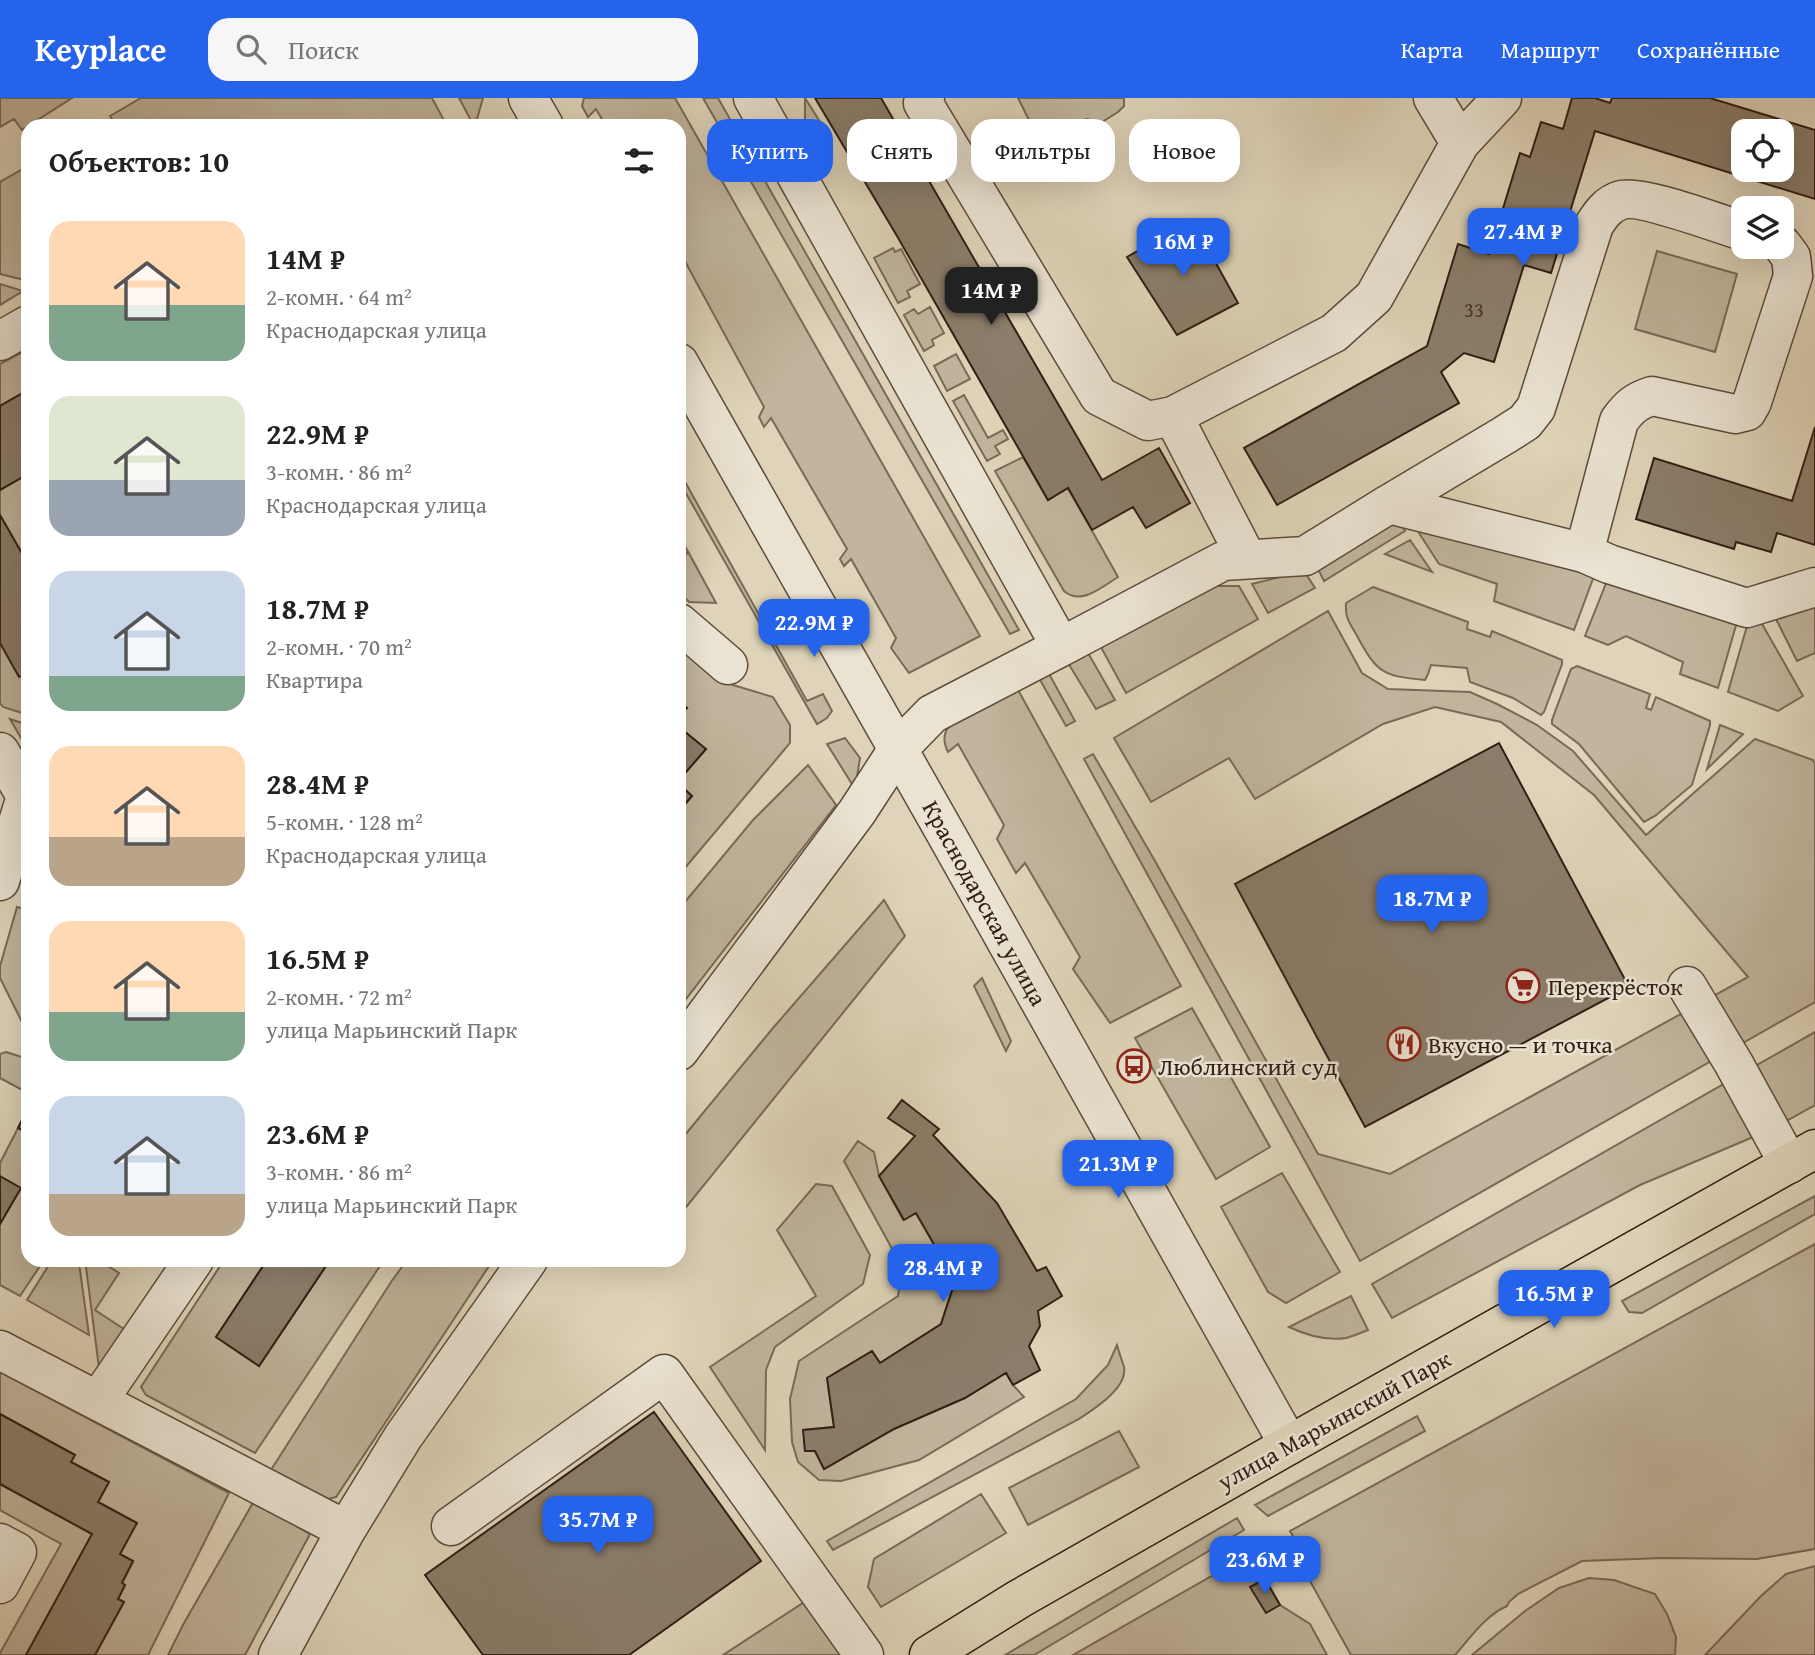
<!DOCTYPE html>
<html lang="ru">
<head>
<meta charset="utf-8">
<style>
	body { margin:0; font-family:"Gentium Book Plus",serif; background:#f6f6f6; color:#222; height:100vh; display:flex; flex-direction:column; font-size:26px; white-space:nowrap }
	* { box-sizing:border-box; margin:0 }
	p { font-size:23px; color:#767676 }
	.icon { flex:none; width:38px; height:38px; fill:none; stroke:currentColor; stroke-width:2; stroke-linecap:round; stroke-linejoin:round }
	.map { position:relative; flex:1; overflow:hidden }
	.side { position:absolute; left:21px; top:21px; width:665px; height:1148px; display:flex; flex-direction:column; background:#fff; border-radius:21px; box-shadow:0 7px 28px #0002 }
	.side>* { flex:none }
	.hud { position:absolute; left:707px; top:21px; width:665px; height:63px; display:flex; gap:14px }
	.fabs { position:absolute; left:1731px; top:21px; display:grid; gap:14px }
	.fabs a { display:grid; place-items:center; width:63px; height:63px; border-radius:14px; background:#fff; box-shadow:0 7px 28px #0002; font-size:35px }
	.price { position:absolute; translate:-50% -60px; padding:0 16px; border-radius:14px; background:#2563eb; color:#fff; font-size:23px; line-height:46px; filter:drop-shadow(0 2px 4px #0008) }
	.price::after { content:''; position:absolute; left:50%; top:42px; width:21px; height:16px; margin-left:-10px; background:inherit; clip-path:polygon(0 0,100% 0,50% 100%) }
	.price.current { background:#222; color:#fff }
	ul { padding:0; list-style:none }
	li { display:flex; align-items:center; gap:21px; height:175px; padding:0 28px }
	li span { display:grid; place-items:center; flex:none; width:196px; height:140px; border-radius:21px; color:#555 }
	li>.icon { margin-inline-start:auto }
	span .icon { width:84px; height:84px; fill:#fffc; stroke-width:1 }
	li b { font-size:30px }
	h2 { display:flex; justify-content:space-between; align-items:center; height:84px; padding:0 28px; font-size:30px }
	.pill { padding:0 24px; border-radius:21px; background:#fff; box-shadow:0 7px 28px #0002; font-size:24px; line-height:63px }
	.pill.current { background:#2563eb; color:#fff }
	header { display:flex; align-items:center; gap:42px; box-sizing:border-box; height:98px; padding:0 35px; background:#2563eb; color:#fff }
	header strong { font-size:33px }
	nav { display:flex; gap:38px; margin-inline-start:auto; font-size:24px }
	.search { width:490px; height:63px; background:#f6f6f6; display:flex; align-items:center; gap:18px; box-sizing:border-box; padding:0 24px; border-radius:21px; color:#767676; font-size:26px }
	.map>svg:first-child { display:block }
	.green { fill:#c1b59d; stroke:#796a58; stroke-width:2 }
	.building { fill:#8b7d6a; stroke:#311e14; stroke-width:2; fill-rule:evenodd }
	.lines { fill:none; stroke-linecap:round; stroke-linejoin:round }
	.minor-casing { stroke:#5c4c3d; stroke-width:41 }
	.major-casing { stroke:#311e14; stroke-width:41 }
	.minor { stroke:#eae3d2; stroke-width:38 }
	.major { stroke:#dfd4b9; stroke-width:38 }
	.labels { text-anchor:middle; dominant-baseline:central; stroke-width:5; stroke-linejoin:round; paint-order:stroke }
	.number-label { font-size:21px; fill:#48362a }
	.street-label { font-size:24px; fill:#311e14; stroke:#eae3d2 }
	.poi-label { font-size:24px; fill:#311e14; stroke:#eae3d2; text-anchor:start }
</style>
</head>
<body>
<header>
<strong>Keyplace</strong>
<div class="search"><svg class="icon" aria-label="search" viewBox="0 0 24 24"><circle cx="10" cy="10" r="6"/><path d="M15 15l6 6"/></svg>Поиск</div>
<nav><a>Карта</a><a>Маршрут</a><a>Сохранённые</a></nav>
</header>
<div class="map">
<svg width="1815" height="1557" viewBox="0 0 1815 1557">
	<rect width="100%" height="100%" fill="#dfd4b9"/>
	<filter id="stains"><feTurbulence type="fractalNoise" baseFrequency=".00286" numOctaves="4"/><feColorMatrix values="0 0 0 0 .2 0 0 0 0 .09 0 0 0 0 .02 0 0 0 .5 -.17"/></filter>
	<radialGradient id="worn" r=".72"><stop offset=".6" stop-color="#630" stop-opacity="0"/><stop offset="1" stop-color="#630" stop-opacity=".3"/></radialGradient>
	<path class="green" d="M0,0H72L22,32L14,21L0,29Z
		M141,0H432L447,28H116L110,18Z
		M459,0H483L475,28H474Z
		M584,0H675L980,538L909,575L891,550L896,540L851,461L844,468L840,461L847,451L771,320L764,329L759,319L764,309L681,156L679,157V28H606L596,11L588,19L582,8Z
		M703,0H718L1019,532L1010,536Z
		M805,0L832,43L811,55L805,44Z
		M1018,0H1124V8L1118,14L1102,24L1086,21L1041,46Z
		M28,68V183L0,176V84Z
		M893,150L895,154L901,151L920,186L907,193L910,199L898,205L874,160Z
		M1657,153L1737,176L1715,254L1635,231Z
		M0,186L23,193L0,207Z
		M930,209L944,235L932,242L934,247L924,253L904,217L914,211L918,216Z
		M28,251V292L0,308V266Z
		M956,256L970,281L947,293L934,268Z
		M964,297L988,340L1003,332L1008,341L995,348L1000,356L987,363L953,303Z
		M1023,359L1048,402L1068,390L1118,479C1102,489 1081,508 1064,493L995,373Z
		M679,373L807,603L823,596L832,613L827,620L817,626L679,383Z
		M28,376V399L22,402L28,413V466L0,417V392Z
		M1399,421L1405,433L1324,483L1316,467Z
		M1427,428L1594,478L1574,532L1494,503L1497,486L1439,466L1419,435Z
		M679,437L716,505L689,504L679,494V465L687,455L679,448Z
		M1410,442L1432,474L1385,456Z
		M1304,473L1315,490L1268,515L1252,486Z
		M1607,483L1737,524L1718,590L1680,576L1683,564L1626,538L1608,547L1585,538Z
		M1192,488H1239L1258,521L1126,595L1097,542Z
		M1373,489L1468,524L1467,531L1490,539L1492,533L1562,562V566L1544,614L1541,617L1513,600L1470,584L1467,570L1431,567L1428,576L1425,582C1382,578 1377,575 1356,536C1349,524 1345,520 1346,505Z
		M1815,509V555L1797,563L1776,521Z
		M1328,513L1362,575L1388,591L1470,594L1497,606L1537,627L1573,653L1646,737L1755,641L1813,662L1815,666V904L1360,1163L1084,661L1093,656L1155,763L1318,1056L1390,1076L1748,879L1594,697L1501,624L1435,609L1383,626L1255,701L1229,660L1151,704L1114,640Z
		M1761,524L1803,598L1778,613L1728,594L1747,528Z
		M679,543L733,587L773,599L790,627V645L679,777V713L692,698L679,686V682L706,651L679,629V619L686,610L679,604Z
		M0,545L19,578L28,574V617L3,609L0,605Z
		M1084,548L1115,602L1096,611L1068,565Z
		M1577,568L1650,596L1646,610L1651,612L1656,599L1710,623V627L1692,687L1655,718L1644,724L1579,646L1552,626V622L1571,571Z
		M1048,574L1075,623L1066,628L1039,580Z
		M1017,590L1181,888L1110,925L1073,871L1080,859L1025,765L1016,775L997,741L1004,727L958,646L948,654C945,648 943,640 946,633C953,619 1001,598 1017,590Z
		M10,621L28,627V652Z
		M1720,627L1743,636L1707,671Z
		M845,640L860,660L855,691L827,646Z
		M808,667L836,707L679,910V811L753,722Z
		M884,802L905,838L679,1118V1044L773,930Z
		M17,809L28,812V927L23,926L0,880V868Z
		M982,880L1011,943L1006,953L974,888Z
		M1192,910L1270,1049L1216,1081L1135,940Z
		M1815,934V1007L1772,1031L1640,1087L1392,1220L1372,1186Z
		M6,954L28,961V995L0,980V956Z
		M18,1030L28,1035V1162H44L20,1198L0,1187V1126L20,1090L0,1079V1065Z
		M858,1043L874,1054L879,1078L903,1122L916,1115L955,1183L941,1226L880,1265L872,1253L827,1280L834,1329L804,1332L805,1353H815L824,1371L894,1331L1006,1275L1013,1287L1024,1299L919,1362L841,1383L819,1382L798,1364L792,1344L790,1301L799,1263L898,1198L902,1169L844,1063Z
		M1282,1075L1340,1174L1286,1205L1268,1194L1221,1109Z
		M816,1086L832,1088L870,1157L863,1186L775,1249L766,1272L765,1352L710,1269L816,1198L777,1132Z
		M1815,1098V1116L1642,1215L1629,1214L1622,1203Z
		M1815,1146V1451L1757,1461L1662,1460L1582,1463L1518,1496L1509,1504L1507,1508C1486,1517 1470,1540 1455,1557H1351L1300,1465L1301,1451L1290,1433Z
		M52,1162H74L79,1165L89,1237L27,1202Z
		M91,1162H98L119,1175L95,1212L127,1233L100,1278L86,1169Z
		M224,1162H267L216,1239L259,1268L330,1162H384L255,1355L146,1297L141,1289Z
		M407,1162H493L336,1399L324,1402L269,1375L391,1184Z
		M1351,1198L1368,1232C1361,1235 1353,1238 1346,1240C1327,1243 1306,1237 1289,1229Z
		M1117,1247C1119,1255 1122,1262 1124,1269C1128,1290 1094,1311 1079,1321L833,1452L827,1443L1076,1301L1108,1267Z
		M0,1274L229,1395L148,1557H95L124,1504L118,1501L125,1487L122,1485L133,1464L120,1456L136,1425L98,1404L109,1384L71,1364L75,1357L0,1316Z
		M1417,1318L1425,1333L1268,1418L1255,1407Z
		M1119,1333L1139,1369L1028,1427L1009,1390Z
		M0,1386L92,1436L26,1557H0V1555L61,1446L0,1412Z
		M981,1396L1006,1435L881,1509L868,1489L874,1461Z
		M254,1403L310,1436L245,1557H168L184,1525Z
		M1237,1420L1244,1432L1034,1557H1005Z
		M1261,1450L1272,1472L1265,1481L1280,1507L1310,1526L1327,1557H1073Z
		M1815,1468V1557H1705L1761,1498L1786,1476Z
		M1589,1480L1614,1482L1655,1496L1667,1516L1676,1539L1675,1557H1472L1525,1513L1559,1490Z
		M809,1501L843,1557H723Z"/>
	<path class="building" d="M815,0H881L1102,382L1159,350L1190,405L1146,430L1133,409L1092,432L1068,390L1048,402L897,138Z
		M1572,0H1595L1610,5L1612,0H1710L1815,32V101L1595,33L1551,175L1524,167L1494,264L1464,255L1441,274L1459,305L1277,407L1244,350L1427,248L1458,146L1489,156L1520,55L1530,59L1541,24L1563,31ZM1743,33H1782V72H1743Z
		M1192,122L1238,205L1177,237L1127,159Z
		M28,292V376L0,392V308Z
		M1815,329V447L1777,435L1771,454L1736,444L1734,451L1636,421L1654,360L1792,403Z
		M0,417L28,466V574L19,579L0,545Z
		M679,604L687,610L679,619Z
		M679,629L706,651L679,682Z
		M1499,645L1629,889L1365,1029L1235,786Z
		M679,686L692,698L679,713Z
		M902,1002L939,1031L933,1037L997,1105L1037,1173L1046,1169L1062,1198L1038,1213L1040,1228L1029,1248L1040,1272L1013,1287L1006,1275L965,1300L894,1331L824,1371L815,1353H805L803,1332L834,1329L827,1280L872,1253L880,1265L941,1226L955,1183L916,1115L904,1122L879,1078L915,1038L888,1020Z
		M28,1009V1035L18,1030Z
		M0,1078L21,1090L0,1126Z
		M267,1162H330L259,1268L216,1239Z
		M654,1314L761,1463L629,1557H483L425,1477Z
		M0,1316L75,1357L71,1364L109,1384L98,1404L137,1425L120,1456L133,1463L122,1485L125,1487L118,1501L124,1504L95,1557H26L92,1436L0,1386Z
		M1265,1481L1280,1507L1266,1515L1250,1489Z"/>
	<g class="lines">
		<defs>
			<path id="minor" d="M528,0L544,28
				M925,0L923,5L1099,298L1148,323L1173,318
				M1433,0L1460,45L1502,0
				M0,243L28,227
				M679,265C884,625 1087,985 1289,1347
				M1389,406L1503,338L1525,324L1536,310L1594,127C1601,116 1608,106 1621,102C1641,96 1719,126 1743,133
				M1584,455L1619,323C1629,309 1636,303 1652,298L1735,316L1747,313L1752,304L1793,178L1791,159L1782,147
				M1247,461L1173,318L1334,235L1374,199L1460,45
				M679,525L728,567
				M1061,549L1223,463L1305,458L1389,406L1584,455L1609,466L1747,510L1815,489
				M0,654L26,698L0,783
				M1687,888L1734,966L1789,1066
				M679,953L857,714L898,651L932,616L1061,549L753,0
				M0,1252L346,1432
				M98,1303L194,1162
				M451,1428L664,1276L864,1557
				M0,1445L17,1454L0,1486
				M278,1557L346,1432L403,1339L528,1162"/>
			<path id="major" d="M929,1557L1019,1501L1289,1347L1815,1051"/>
		</defs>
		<use href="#minor" class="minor-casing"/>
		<use href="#major" class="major-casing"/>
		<use href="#minor" class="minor"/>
		<use href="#major" class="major"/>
	</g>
	<defs>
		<symbol id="supermarket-ring" viewBox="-11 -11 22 22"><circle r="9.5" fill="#eae3d2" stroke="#8f2418" stroke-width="1.5"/><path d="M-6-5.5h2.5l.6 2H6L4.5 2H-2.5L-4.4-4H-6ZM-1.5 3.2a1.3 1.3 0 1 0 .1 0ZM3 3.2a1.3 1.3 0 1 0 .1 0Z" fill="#8f2418"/></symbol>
		<symbol id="restaurant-ring" viewBox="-11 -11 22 22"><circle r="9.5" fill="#eae3d2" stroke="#8f2418" stroke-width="1.5"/><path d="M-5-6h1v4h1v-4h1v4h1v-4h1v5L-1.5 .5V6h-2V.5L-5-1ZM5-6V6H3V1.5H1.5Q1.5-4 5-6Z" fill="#8f2418"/></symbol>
		<symbol id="bus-ring" viewBox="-11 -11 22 22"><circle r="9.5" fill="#eae3d2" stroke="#8f2418" stroke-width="1.5"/><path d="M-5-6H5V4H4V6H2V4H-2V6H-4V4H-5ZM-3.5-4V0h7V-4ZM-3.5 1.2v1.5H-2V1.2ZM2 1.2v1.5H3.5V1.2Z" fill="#8f2418"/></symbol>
	</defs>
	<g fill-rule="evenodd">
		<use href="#supermarket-ring" x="1504" y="869" width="38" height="38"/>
		<use href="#restaurant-ring" x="1385" y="927" width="38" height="38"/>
		<use href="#bus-ring" x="1115" y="949" width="38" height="38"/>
	</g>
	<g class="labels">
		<g class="number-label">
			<text x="1474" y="211">33</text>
		</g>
		<g class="street-label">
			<text transform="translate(985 805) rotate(61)">Краснодарская улица</text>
			<text transform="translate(1334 1322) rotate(-29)">улица Марьинский Парк</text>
		</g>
		<g class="poi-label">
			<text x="1548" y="888">Перекрёсток</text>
			<text x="1428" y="946">Вкусно — и точка</text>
			<text x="1158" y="968">Люблинский суд</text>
		</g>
	</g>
	<rect width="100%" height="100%" filter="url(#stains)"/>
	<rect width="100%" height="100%" fill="url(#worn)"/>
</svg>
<div class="fabs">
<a><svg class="icon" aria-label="locate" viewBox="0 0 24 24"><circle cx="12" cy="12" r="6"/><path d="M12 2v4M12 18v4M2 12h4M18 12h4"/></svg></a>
<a><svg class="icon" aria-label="layers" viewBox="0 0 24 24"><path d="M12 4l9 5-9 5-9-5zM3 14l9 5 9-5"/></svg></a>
</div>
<b class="price" style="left:1523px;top:170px">27.4M ₽</b>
<b class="price" style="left:1183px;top:180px">16M ₽</b>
<b class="price current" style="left:991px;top:229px">14M ₽</b>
<b class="price" style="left:814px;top:561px">22.9M ₽</b>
<b class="price" style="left:1432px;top:837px">18.7M ₽</b>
<b class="price" style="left:1118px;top:1102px">21.3M ₽</b>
<b class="price" style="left:943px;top:1206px">28.4M ₽</b>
<b class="price" style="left:1554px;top:1232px">16.5M ₽</b>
<b class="price" style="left:598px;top:1458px">35.7M ₽</b>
<b class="price" style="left:1265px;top:1498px">23.6M ₽</b>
<div class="hud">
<a class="pill current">Купить</a>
<a class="pill">Снять</a>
<a class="pill">Фильтры</a>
<a class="pill">Новое</a>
</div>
<section class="side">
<h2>Объектов: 10<svg class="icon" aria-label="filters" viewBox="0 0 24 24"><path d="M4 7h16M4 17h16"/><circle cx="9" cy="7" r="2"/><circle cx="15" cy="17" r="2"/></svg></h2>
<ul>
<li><span style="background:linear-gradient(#ffd9b3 60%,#7fa58c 0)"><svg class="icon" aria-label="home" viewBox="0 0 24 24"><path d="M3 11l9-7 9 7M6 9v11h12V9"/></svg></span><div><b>14M ₽</b><p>2-комн. · 64 m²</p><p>Краснодарская улица</p></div></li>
<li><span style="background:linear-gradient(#dfe7d0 60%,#9aa5b1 0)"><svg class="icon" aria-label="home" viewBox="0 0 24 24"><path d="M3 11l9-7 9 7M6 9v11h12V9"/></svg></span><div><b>22.9M ₽</b><p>3-комн. · 86 m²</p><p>Краснодарская улица</p></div></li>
<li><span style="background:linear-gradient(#c9d6e8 75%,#7fa58c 0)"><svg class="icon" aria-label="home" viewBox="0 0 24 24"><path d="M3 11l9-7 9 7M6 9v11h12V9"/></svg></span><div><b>18.7M ₽</b><p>2-комн. · 70 m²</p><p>Квартира</p></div></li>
<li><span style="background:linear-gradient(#ffd9b3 65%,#b9a48a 0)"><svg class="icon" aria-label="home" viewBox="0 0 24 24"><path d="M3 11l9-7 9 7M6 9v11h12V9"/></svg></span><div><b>28.4M ₽</b><p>5-комн. · 128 m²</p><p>Краснодарская улица</p></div></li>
<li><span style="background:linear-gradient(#ffd9b3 65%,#7fa58c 0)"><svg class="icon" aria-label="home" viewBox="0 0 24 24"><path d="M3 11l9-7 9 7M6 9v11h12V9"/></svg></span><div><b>16.5M ₽</b><p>2-комн. · 72 m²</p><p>улица Марьинский Парк</p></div></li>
<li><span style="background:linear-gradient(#c9d6e8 70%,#b9a48a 0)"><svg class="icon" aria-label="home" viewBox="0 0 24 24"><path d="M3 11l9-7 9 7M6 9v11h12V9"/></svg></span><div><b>23.6M ₽</b><p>3-комн. · 86 m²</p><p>улица Марьинский Парк</p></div></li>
</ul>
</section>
</div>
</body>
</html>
